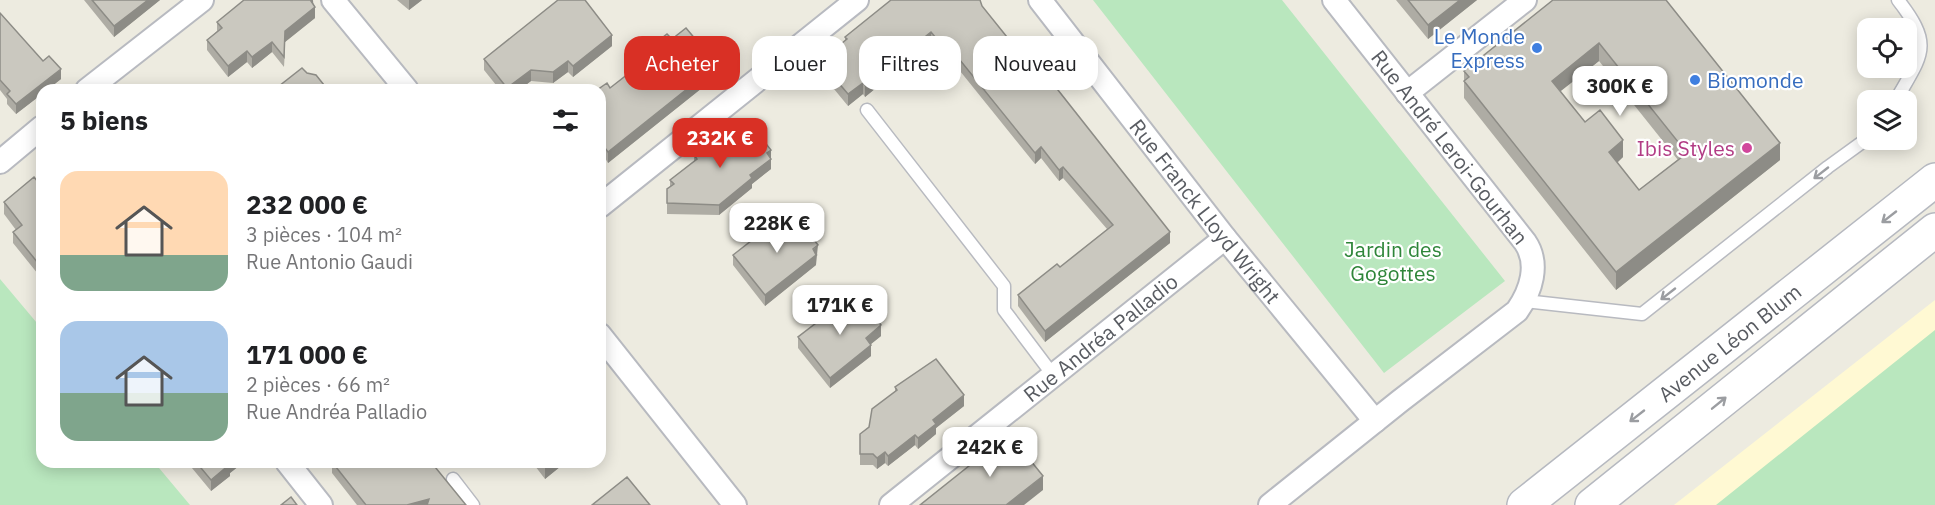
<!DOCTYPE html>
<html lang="fr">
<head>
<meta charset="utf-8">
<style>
	body { margin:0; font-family:"IBM Plex Sans",sans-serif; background:#f2f2f2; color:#202124; height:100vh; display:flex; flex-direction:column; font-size:22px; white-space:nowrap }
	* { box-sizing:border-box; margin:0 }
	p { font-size:20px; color:#757577 }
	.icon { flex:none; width:33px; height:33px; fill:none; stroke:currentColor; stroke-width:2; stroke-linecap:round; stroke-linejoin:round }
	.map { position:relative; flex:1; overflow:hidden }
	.panel { position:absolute; left:36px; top:84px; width:570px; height:384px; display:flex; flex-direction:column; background:#fff; border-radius:18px; box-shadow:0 3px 15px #0003 }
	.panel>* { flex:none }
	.top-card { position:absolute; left:624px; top:36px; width:570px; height:54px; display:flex; gap:12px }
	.fabs { position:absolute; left:1857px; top:18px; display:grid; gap:12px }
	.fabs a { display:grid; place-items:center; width:60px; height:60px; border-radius:12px; background:#fff; box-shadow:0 3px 15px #0003; font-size:30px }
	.price { position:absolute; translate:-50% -51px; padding:0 14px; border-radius:12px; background:#fff; color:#222; font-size:20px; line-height:39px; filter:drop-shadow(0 2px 3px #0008) }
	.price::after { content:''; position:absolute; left:50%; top:36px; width:18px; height:14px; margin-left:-9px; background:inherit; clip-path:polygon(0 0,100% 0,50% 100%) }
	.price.on { background:#d93025; color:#fff }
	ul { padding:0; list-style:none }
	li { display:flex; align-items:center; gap:18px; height:150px; padding:0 24px }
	li span { display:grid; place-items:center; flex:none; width:168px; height:120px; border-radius:18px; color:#555 }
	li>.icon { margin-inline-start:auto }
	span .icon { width:72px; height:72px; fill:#fffc; stroke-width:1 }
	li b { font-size:26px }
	h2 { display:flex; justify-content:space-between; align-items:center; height:72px; padding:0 24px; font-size:26px }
	.chip { padding:0 21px; border-radius:18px; background:#fff; box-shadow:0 3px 15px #0003; font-size:21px; line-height:54px }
	.chip.on { background:#d93025; color:#fff }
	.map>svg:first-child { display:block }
	.commercial { fill:#fff9d3 }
	.green { fill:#b9e7be }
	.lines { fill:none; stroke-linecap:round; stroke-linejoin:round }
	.service-casing { stroke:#b8bac0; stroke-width:15 }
	.minor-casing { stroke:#b8bac0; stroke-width:26 }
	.secondary-casing { stroke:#b6b9c0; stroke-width:36 }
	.service { stroke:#fff; stroke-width:12 }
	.minor { stroke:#fff; stroke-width:22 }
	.secondary { stroke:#fff; stroke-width:33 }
	.wall { fill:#aeaca4; fill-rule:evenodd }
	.shaded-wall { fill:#8d8c86 }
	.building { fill:#cac8bf; stroke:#8d8c86; stroke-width:1.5; fill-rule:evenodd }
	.oneway { stroke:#9b9da1 }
	.shop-dot { fill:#3f7fe0; stroke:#fff; stroke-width:2 }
	.hotel-dot { fill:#d1479c; stroke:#fff; stroke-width:2 }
	.labels { text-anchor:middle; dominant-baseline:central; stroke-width:4.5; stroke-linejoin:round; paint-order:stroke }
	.shop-label { font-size:21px; fill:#366cbe; stroke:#fff; text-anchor:end }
	.street-label { font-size:21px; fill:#595c62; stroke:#fff }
	.hotel-label { font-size:21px; fill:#b23c85; stroke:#fff; text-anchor:end }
	.park-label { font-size:21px; fill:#2e8539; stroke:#fff }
</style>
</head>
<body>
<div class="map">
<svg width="1935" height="505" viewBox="0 0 1935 505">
	<rect width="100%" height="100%" fill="#edebe0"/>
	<path class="commercial" d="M1935,300V505H1674Z"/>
	<path class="green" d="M1093,0H1282L1505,281L1384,373Z
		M0,279L42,329V462H154L190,505H0Z
		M1935,330V505H1716Z"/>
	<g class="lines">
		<defs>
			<path id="service" d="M1896,100C1922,54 1934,46 1898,0
				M867,110L1004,286V310L1053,375
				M1525,301L1642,314L1828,167L1868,138
				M453,479L473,505"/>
			<g id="minor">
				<path d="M333,0L407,90"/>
				<path id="s1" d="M1040,0L1225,238L1375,421"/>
				<path d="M87,90L202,0"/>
				<path d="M1407,93L1525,0"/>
				<path d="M0,162L42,127"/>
				<path d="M600,206L857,0"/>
				<path d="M600,335L735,505"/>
				<path d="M287,462L321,505"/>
				<path id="s2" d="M891,505L1225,238"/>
				<path d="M1270,505L1400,401L1517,311C1531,291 1540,264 1525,242L1334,0"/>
			</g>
			<g id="secondary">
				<path id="s3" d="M1524,505L1935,180"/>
				<path d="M1592,505L1935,230"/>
			</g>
		</defs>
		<use href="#service" class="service-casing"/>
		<use href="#minor" class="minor-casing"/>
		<use href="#secondary" class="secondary-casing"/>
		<use href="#service" class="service"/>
		<use href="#minor" class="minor"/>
		<use href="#secondary" class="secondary"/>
	</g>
	<path class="wall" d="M84,0H160L114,37Z
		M313,0L315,18L285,42L284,67L272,52L252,68L247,62L228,77L207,50V40L217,31V22Z
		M397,0H422L409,10Z
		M1396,0H1477L1428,39Z
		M1553,0L1780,160L1616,290L1464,98V71ZM1599,61L1678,160L1639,190L1617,163L1623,157L1585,122L1560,91Z
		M982,6L1170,243L1045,342L1018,306V295L1060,267L1107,229L1063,178L1059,181L1041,158L1035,164L960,71L957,74L931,43L865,97L863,94L848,106L820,72V61L845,41V37Z
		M0,13L43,61L61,79L47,90H42V94L16,114L7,104V99L0,90Z
		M672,39L717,76L608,163L605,158L600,162V90L610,88L643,62V53Z
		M612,46L573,77L568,72L553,83L531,81L519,90H500L484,70V59Z
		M716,144L771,150V169L752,184V188L719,215L667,214V189L670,187V180L694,161V155Z
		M42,187V279L13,243V232L16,230L4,214V202Z
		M779,229L818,255L816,256V265L765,306L733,265V255Z
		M881,336L871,344V356L830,388L798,348V337Z
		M895,387L964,406L936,428V434L918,449L915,445L888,466L885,463L877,469L873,465H860V434L869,427L895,392Z
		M187,462H244L230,473V476L211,491Z
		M332,462L466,505H357L332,473Z
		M532,462H566L545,479Z"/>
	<path class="shaded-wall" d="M148,0H160L114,37V26Z
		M313,0V9L315,7V18L285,42L284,67L285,31L311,1Z
		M409,0H422L409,10Z
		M1460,0H1477L1428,39V25Z
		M931,32V43L865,97V85Z
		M612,35V46L573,77V66Z
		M272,42V52L252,68V57Z
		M1599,43V61L1552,98V81Z
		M247,51V62L228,77V66Z
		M960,60V71L957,74V63Z
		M568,61V72L553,83V72Z
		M717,65V76L608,163V152Z
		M61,69V79L47,90H42V94L16,114V104Z
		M531,70V81L519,90H507V88Z
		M863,83V94L848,106V94Z
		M1623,140V157L1609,170V152Z
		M1780,143V160L1616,290V272Z
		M1041,147V158L1035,164V153Z
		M605,148V158L600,162V151Z
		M771,150V169L752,184V188L719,215V205L750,175L767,153Z
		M1063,167V178L1059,181V170Z
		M1170,232V243L1045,342V331Z
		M818,245L816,265L765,306V295Z
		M881,325V336L866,348V338Z
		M871,345V356L830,388V378Z
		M964,395V406L936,428V434L918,449V438L933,420Z
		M915,435V445L888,466V456Z
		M885,452V463L877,469V458Z
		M230,462H244L230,473V476L211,491V480Z
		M552,462H566L545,479V467Z
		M1043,476V490L1024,505H1006Z
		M429,499V505H407Z"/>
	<path class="building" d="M92,0H148L114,26Z
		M244,0H312L311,1L315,7L285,31L284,57L272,42L252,57L247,51L228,66L207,40L222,28L217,22Z
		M558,0H585L612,35L573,66L568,61L553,72L531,70L507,88L484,59Z
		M891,0H980L982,6L1019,52L1024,47L1170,232L1045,331L1018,295L1057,264L1060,267L1113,225L1063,167L1059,170L1041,147L1035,153L960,60L957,63L931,32L865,85L863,83L848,94L820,61L847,39L845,37Z
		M1408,0H1460L1428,25Z
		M1553,0H1666L1780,143L1616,272L1464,81L1469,77L1464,71ZM1599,43L1687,153L1639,190L1609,152L1623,140L1600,110L1585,122L1552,81Z
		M0,13L43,61L49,56L61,69L16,104L7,94L10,91L0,80Z
		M686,28L717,65L608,152L605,148L600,151V90H597L607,83L610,88L647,59L643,53L667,34L672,39Z
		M302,68L307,73L316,75L328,90H274Z
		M747,120L771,150L767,153L771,159L750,175L752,178L719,205L667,203V189L674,184L670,180L697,159L694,155L713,140L716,144Z
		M34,177L42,187V268L13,232L22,225L4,202Z
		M795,216L818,245L813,249L816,255L765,295L733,255L774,223L779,229Z
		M850,297L854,302L859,298L881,325L866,338L871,345L830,378L798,337Z
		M936,359L964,395L933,420L936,424L918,438L915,435L888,456L885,452L877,458L873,454H860V434L869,427L872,409L897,390L895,387Z
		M1009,434L1043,476L1006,505H920Z
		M196,462H230L229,463L230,464L211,480Z
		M332,462H431L466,505H427L429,499L407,505H366Z
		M541,462H552L545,467Z
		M627,477L650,505H592Z
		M291,497L297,505H281Z"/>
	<defs><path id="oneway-shaft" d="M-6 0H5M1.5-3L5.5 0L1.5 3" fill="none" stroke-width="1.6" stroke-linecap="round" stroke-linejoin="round" transform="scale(1.5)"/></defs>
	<g class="oneway">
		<use href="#oneway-shaft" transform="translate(1821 173) rotate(142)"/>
		<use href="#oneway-shaft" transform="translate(1889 217) rotate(142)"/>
		<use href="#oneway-shaft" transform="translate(1668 294) rotate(142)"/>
		<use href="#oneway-shaft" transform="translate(1719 403) rotate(-39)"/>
		<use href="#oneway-shaft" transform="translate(1637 416) rotate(142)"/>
	</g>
	<g class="shop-dot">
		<circle cx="1537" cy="48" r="6"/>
		<circle cx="1695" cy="80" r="6"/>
	</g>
	<circle class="hotel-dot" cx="1747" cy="148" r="6"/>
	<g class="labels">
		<g class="shop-label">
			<text x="1525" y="36">Le Monde<tspan x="1525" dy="24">Express</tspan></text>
			<text x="1707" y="80" text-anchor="start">Biomonde</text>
		</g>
		<g class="street-label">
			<text transform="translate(1450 147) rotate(52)">Rue André Leroi-Gourhan</text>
			<text stroke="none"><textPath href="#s1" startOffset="268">Rue Franck Lloyd Wright</textPath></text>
			<text stroke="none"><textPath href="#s2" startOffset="268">Rue Andréa Palladio</textPath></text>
			<text stroke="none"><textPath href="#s3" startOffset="262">Avenue Léon Blum</textPath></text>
		</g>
		<g class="hotel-label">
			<text x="1735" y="148">Ibis Styles</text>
		</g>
		<g class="park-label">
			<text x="1393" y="249">Jardin des<tspan x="1393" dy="24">Gogottes</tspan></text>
		</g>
	</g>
</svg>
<div class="fabs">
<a><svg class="icon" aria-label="locate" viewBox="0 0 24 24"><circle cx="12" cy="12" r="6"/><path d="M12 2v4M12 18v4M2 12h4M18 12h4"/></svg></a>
<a><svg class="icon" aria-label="layers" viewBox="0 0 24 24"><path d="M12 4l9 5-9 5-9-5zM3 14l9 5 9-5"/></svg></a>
</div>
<b class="price" style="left:1620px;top:117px">300K €</b>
<b class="price on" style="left:720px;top:169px">232K €</b>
<b class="price" style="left:777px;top:254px">228K €</b>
<b class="price" style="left:840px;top:336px">171K €</b>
<b class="price" style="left:990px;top:478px">242K €</b>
<div class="top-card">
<a class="chip on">Acheter</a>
<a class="chip">Louer</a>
<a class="chip">Filtres</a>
<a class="chip">Nouveau</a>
</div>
<section class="panel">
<h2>5 biens<svg class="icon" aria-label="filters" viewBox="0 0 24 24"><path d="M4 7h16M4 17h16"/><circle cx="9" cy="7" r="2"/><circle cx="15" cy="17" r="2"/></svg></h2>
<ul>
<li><span style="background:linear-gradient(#ffd9b3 70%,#7fa58c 0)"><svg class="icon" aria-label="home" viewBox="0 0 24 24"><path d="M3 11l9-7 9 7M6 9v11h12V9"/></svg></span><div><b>232 000 €</b><p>3 pièces · 104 m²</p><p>Rue Antonio Gaudi</p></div></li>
<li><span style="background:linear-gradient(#a9c7e8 60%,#7fa58c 0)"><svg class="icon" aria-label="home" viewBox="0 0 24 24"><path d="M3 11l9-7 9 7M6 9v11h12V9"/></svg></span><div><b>171 000 €</b><p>2 pièces · 66 m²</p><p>Rue Andréa Palladio</p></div></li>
</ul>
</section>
</div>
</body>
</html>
